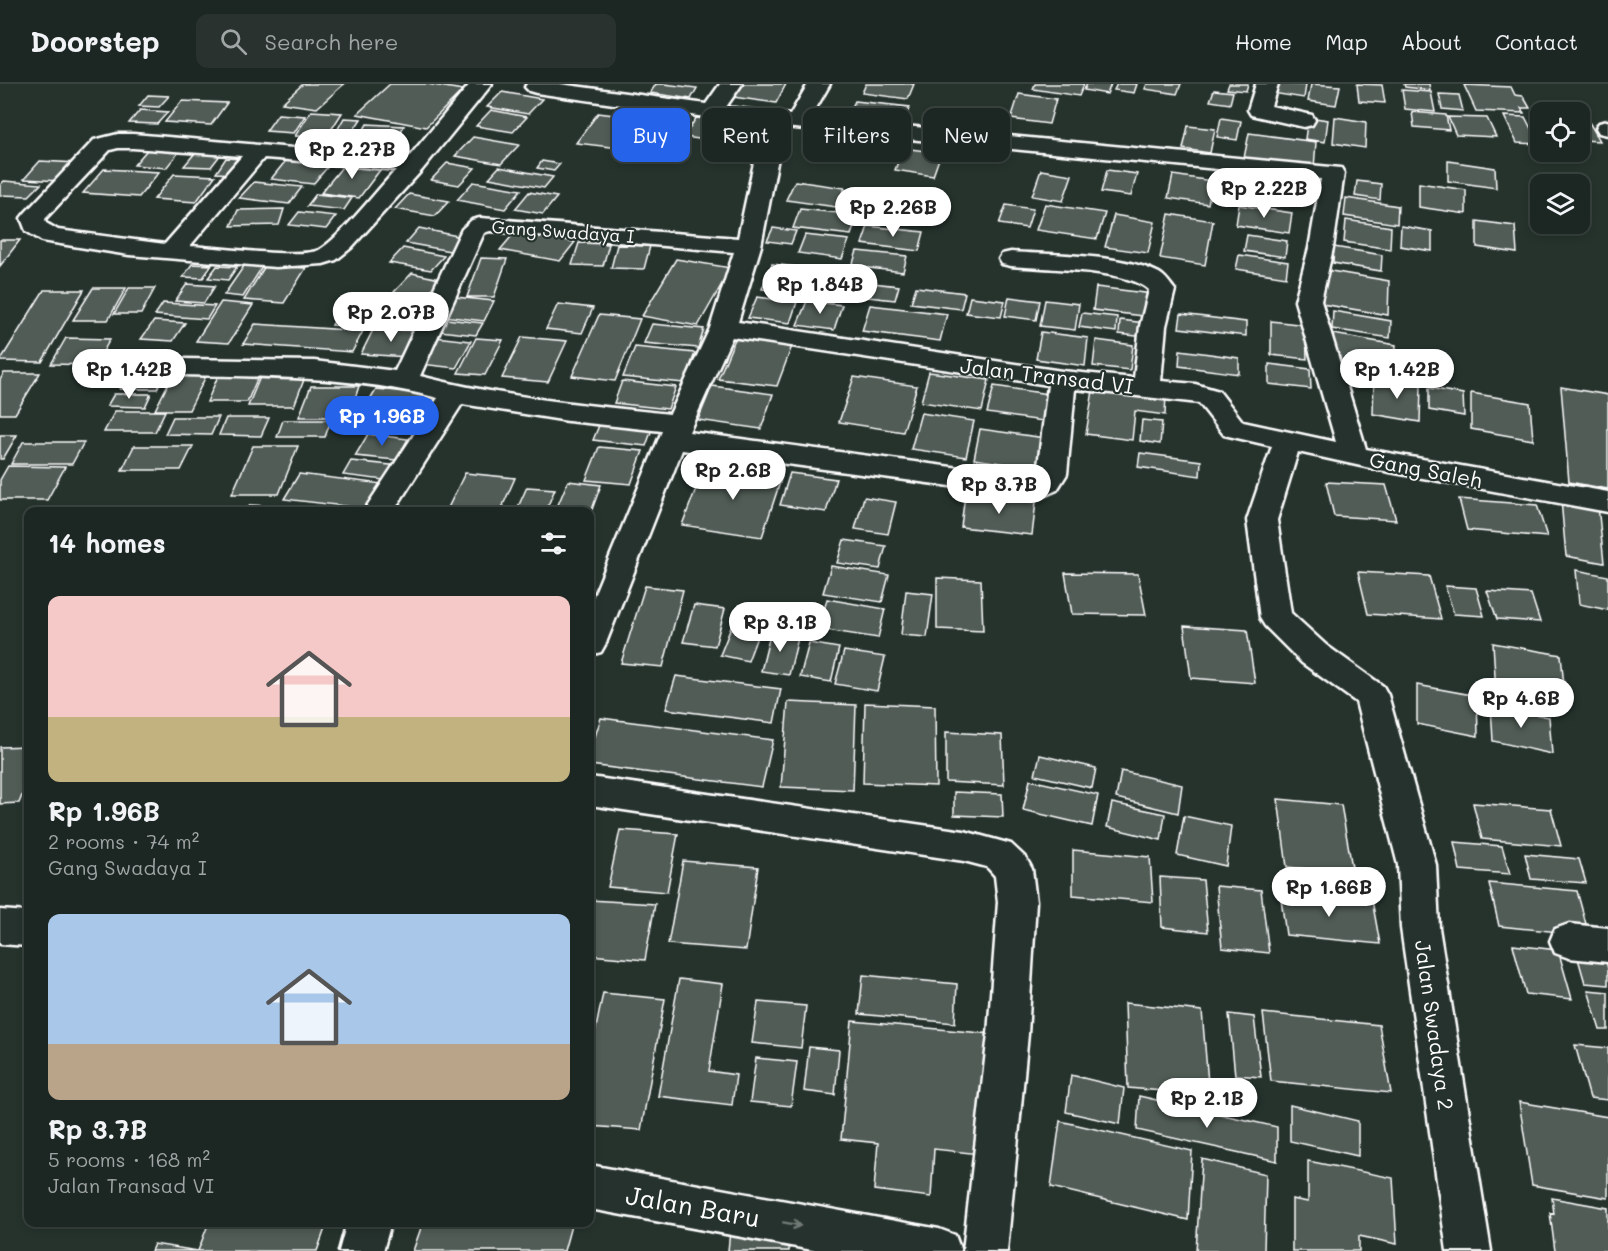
<!DOCTYPE html>
<html lang="en">
<head>
<meta charset="utf-8">
<style>
	body { margin:0; font-family:Mali,sans-serif; background:#29322f; color:#f1f3f6; height:100vh; display:flex; flex-direction:column; font-size:22px; white-space:nowrap }
	* { box-sizing:border-box; margin:0 }
	p { font-size:20px; color:#a0a5a5 }
	.icon { flex:none; width:33px; height:33px; fill:none; stroke:currentColor; stroke-width:2; stroke-linecap:round; stroke-linejoin:round }
	.map { position:relative; flex:1; overflow:hidden }
	.details { position:absolute; left:24px; top:423px; width:570px; height:720px; display:flex; flex-direction:column; background:#1c2622; border-radius:12px; box-shadow:0 3px 9px #0003,0 0 0 2px #3a4340 }
	.details>* { flex:none }
	.hud { position:absolute; left:612px; top:24px; width:570px; height:54px; display:flex; gap:12px }
	.fabs { position:absolute; left:1530px; top:18px; display:grid; gap:12px }
	.fabs a { display:grid; place-items:center; width:60px; height:60px; border-radius:12px; background:#1c2622; box-shadow:0 3px 9px #0003,0 0 0 2px #3a4340; font-size:30px }
	.price { position:absolute; translate:-50% -51px; padding:0 14px; border-radius:21px; background:#fff; color:#222; font-size:20px; line-height:39px; filter:drop-shadow(0 2px 3px #0008) }
	.price::after { content:''; position:absolute; left:50%; top:36px; width:18px; height:14px; margin-left:-9px; background:inherit; clip-path:polygon(0 0,100% 0,50% 100%) }
	.price.active { background:#2563eb; color:#fff }
	ul { padding:0; list-style:none }
	li { display:grid; align-content:center; gap:12px; height:318px; padding:0 24px }
	li span { display:grid; place-items:center; height:186px; border-radius:12px; color:#555 }
	li>.icon { margin-inline-start:auto }
	span .icon { width:108px; height:108px; fill:#fffc; stroke-width:1 }
	li b { font-size:26px }
	h2 { display:flex; justify-content:space-between; align-items:center; height:72px; padding:0 24px; font-size:26px }
	.tag { padding:0 21px; border-radius:12px; background:#1c2622; box-shadow:0 3px 9px #0003,0 0 0 2px #3a4340; font-size:21px; line-height:54px }
	.tag.active { background:#2563eb; color:#fff }
	header { display:flex; align-items:center; gap:36px; box-sizing:border-box; height:84px; padding:0 30px; background:#1c2622; border-bottom:2px solid #3a4340 }
	header strong { font-size:28px }
	nav { display:flex; gap:33px; margin-inline-start:auto; font-size:21px }
	.search { width:420px; height:54px; background:#29322f; display:flex; align-items:center; gap:15px; box-sizing:border-box; padding:0 21px; border-radius:12px; color:#a0a5a5; font-size:22px }
	.map>svg:first-child { display:block }
	.building { fill:#515c57; stroke:#fff; stroke-width:1.5 }
	.lines { fill:none; stroke-linecap:round; stroke-linejoin:round }
	.minor-casing { stroke:#fff; stroke-width:5 }
	.minor { fill:#26332d; fill-rule:evenodd }
	.oneway { stroke:#727a76 }
	.labels { text-anchor:middle; dominant-baseline:central; stroke-width:4.5; stroke-linejoin:round; paint-order:stroke }
	.far-street-label { font-size:18px; fill:#fff; stroke:#26332d }
	.street-label { font-size:21px; fill:#fff; stroke:#26332d }
	.near-street-label { font-size:26px; fill:#fff; stroke:#26332d }
</style>
</head>
<body>
<header>
<strong>Doorstep</strong>
<div class="search"><svg class="icon" aria-label="search" viewBox="0 0 24 24"><circle cx="10" cy="10" r="6"/><path d="M15 15l6 6"/></svg>Search here</div>
<nav><a>Home</a><a>Map</a><a>About</a><a>Contact</a></nav>
</header>
<div class="map">
<svg width="1608" height="1167" viewBox="0 0 1608 1167">
	<rect width="100%" height="100%" fill="#26332d"/>
	<filter id="ink" filterUnits="userSpaceOnUse"><feTurbulence type="fractalNoise" baseFrequency=".0167" numOctaves="2"/><feDisplacementMap in="SourceGraphic" scale="12" xChannelSelector="R" yChannelSelector="G"/><feConvolveMatrix kernelMatrix="1 2 1 2 8 2 1 2 1" color-interpolation-filters="sRGB"/></filter>
	<g filter="url(#ink)">
		<path class="building" d="M303,0H344L317,24L282,19Z
			M390,0H427L463,6L426,43L357,30Z
			M656,0H664L697,4L691,15L650,9Z
			M733,0H786L776,19L725,12Z
			M866,0H914L908,15L862,9Z
			M1035,0H1084L1079,12L1033,5Z
			M1087,0H1111L1107,10L1084,6Z
			M1117,0H1137L1134,9L1114,6Z
			M1147,0H1181L1177,10L1145,5Z
			M1229,0H1248L1246,7L1227,5Z
			M1274,0L1306,1L1304,14L1272,9Z
			M1311,0L1340,2L1336,21L1308,17Z
			M1357,0L1382,1L1385,19L1359,17Z
			M1404,0H1429L1430,6L1405,3Z
			M1464,1L1511,3L1515,11L1523,12L1530,24H1521L1524,29L1476,27Z
			M1214,6L1233,8L1230,20L1210,17Z
			M1402,6L1431,8L1435,28L1405,25Z
			M502,8L542,15L528,30L487,23Z
			M1019,10L1056,15L1049,40L1011,35Z
			M1439,10L1459,11L1463,27L1442,25Z
			M148,11L169,12L159,23L139,22Z
			M182,17L227,19L211,41L165,38Z
			M855,17L910,23L902,41L847,34Z
			M140,26L168,28L157,40L129,39Z
			M491,26L527,33L513,48L476,42Z
			M311,27L342,29L326,54L295,52Z
			M1412,28L1446,31L1449,46L1414,43Z
			M598,29L648,35L628,65L576,59Z
			M278,30L305,32L294,49L266,47Z
			M1504,32L1525,33L1539,60L1517,59Z
			M1308,33L1328,36L1325,58L1305,55Z
			M1335,33L1366,38L1365,64L1333,59Z
			M1448,33L1487,34L1496,53L1456,51Z
			M344,34L361,35L349,53L334,52Z
			M696,34L717,36L706,56L684,53Z
			M1221,34L1241,37L1237,56L1217,53Z
			M650,38L687,43L670,71L632,66Z
			M1580,38H1589L1600,57L1580,56Z
			M367,40L404,42L394,59L357,57Z
			M721,42L763,47L757,58L715,53Z
			M1188,42L1215,45L1210,69L1183,65Z
			M828,48L893,56L885,76L818,67Z
			M1249,49L1316,58L1314,84L1244,74Z
			M473,53L519,61L501,80L455,72Z
			M903,64L941,69L933,92L895,86Z
			M147,66L179,68L166,84L134,81Z
			M195,69L221,70L211,83L184,82Z
			M226,74L243,75L233,90L216,89Z
			M288,74L331,79L313,100L271,95Z
			M40,77L77,79L61,97L24,95Z
			M542,77L560,80L554,87L537,84Z
			M1448,77L1495,84L1496,104L1448,97Z
			M346,78L383,82L359,114L321,109Z
			M447,79L475,84L459,101L431,96Z
			M499,83L553,93L544,104L489,94Z
			M104,85L159,88L139,113L83,109Z
			M1041,86L1072,91L1063,117L1032,112Z
			M1107,86L1137,90L1131,112L1101,108Z
			M174,90L215,92L196,118L154,115Z
			M1173,91L1212,97L1208,120L1168,114Z
			M4,97L41,100L29,112L0,111V101Z
			M795,97L845,104L836,123L786,116Z
			M1357,97L1381,100L1380,116L1355,112Z
			M254,98L302,103L289,120L239,114Z
			M473,98L521,106L505,125L457,116Z
			M1239,99L1281,105L1278,122L1236,116Z
			M1419,99L1466,106V130L1419,123Z
			M529,108L557,113L543,130L515,125Z
			M316,110L352,114L344,126L307,122Z
			M409,110L449,117L435,132L395,125Z
			M1346,114L1398,122L1397,140L1344,132Z
			M1045,120L1105,129L1097,155L1036,146Z
			M1006,121L1033,125L1027,144L999,140Z
			M1239,121L1292,129L1289,149L1236,141Z
			M284,125L279,141L231,142L238,126Z
			M800,125L858,131L851,151L793,144Z
			M299,128L336,132L326,145L289,141Z
			M1169,130L1213,137L1205,181L1160,174Z
			M1114,131L1155,138L1148,169L1105,163Z
			M1346,136L1391,143L1390,165L1344,158Z
			M1477,137L1515,142L1517,169L1477,163Z
			M868,142L924,148L919,167L862,160Z
			M1401,142L1432,147V167L1400,162Z
			M419,144L462,153L450,167L406,159Z
			M773,144L796,147L791,160L767,157Z
			M516,147L575,158L560,177L500,166Z
			M805,151L849,156L842,175L798,169Z
			M1247,151L1287,157L1285,173L1244,167Z
			M0,156H20L0,182Z
			M579,159L609,160L603,182L572,181Z
			M617,161L650,162L644,185L611,184Z
			M1334,163L1382,171L1381,187L1333,179Z
			M403,164L444,172L431,186L389,179Z
			M857,167L907,172L903,188L852,182Z
			M1239,171L1288,178L1286,193L1236,185Z
			M481,174L507,175L494,213H467Z
			M676,175L731,184L698,242L642,232Z
			M246,179L264,180L243,213L224,211Z
			M192,180L212,181L203,194L183,193Z
			M772,180L829,187L820,213L762,205Z
			M217,182L237,183L228,196L208,194Z
			M265,182L306,184L284,219L244,216Z
			M1325,186L1389,197L1388,231L1322,220Z
			M412,189L444,196L426,215L394,208Z
			M845,196L899,202L895,216L840,210Z
			M187,200L215,202L204,219L175,217Z
			M916,203L965,209L961,225L911,219Z
			M1096,203L1153,210L1151,233L1093,226Z
			M93,204H126L108,236H73Z
			M129,204H155L141,230H114Z
			M44,206H84L42,278L0,277Z
			M455,213L494,217L484,237L443,232Z
			M757,213L797,218L790,239L748,234Z
			M970,213L1005,217L1001,233L966,229Z
			M1009,213L1040,217L1036,236L1005,232Z
			M1045,216L1079,220L1075,246L1040,242Z
			M807,217L842,221L834,246L797,241Z
			M221,218L253,221L229,259L196,257Z
			M383,218L426,221L417,240L373,237Z
			M163,219L215,222L207,235L155,231Z
			M344,219L373,221L361,243L332,241Z
			M558,220L593,224L582,249L546,245Z
			M870,221L947,230L940,257L862,247Z
			M1333,227L1391,237L1390,254L1332,245Z
			M1082,229L1117,233L1116,248L1079,243Z
			M1181,230L1246,238V252L1179,244Z
			M599,231L640,235L615,297L572,292Z
			M446,235L483,239L476,251L439,247Z
			M1120,236L1146,239L1145,253L1119,250Z
			M154,237L185,239L173,257L141,255Z
			M1271,237L1306,241L1307,275L1271,271Z
			M255,240L363,247L352,268L243,260Z
			M652,240L704,245L698,264L644,259Z
			M374,244L420,247L408,273L361,270Z
			M1041,248L1088,254L1085,282L1036,275Z
			M1333,250L1396,261L1395,290L1330,280Z
			M435,253L471,257L456,284L420,280Z
			M522,253L567,257L548,298L502,294Z
			M66,254L110,255L96,281L51,280Z
			M476,254L503,256L485,291L458,289Z
			M735,255L792,262L777,302L718,295Z
			M1096,256L1133,261L1130,286L1093,282Z
			M635,263L695,269L684,299L623,293Z
			M1180,266L1239,274V290L1179,282Z
			M133,280H169L157,305H120Z
			M1269,280L1310,285L1311,305L1269,300Z
			M174,288H208L189,326H155Z
			M929,288L989,296L982,327L921,318Z
			M4,289H40L15,330H0V296Z
			M218,292L258,293L247,318H207Z
			M260,293H305L294,322H248Z
			M854,293L917,302L903,348L839,338Z
			M1374,293L1421,301L1420,338L1373,330Z
			M622,297L676,303L668,325L614,319Z
			M1094,300L1166,310L1165,331L1135,327L1132,356L1086,350Z
			M311,302H359L349,333H299Z
			M712,302L773,310L761,345L698,336Z
			M994,302L1055,311L1050,338L987,329Z
			M1561,303L1608,311V405L1569,398Z
			M1429,304L1463,310L1464,332L1429,326Z
			M376,305L443,311L426,345L357,337Z
			M1471,309L1530,319L1533,356L1471,345Z
			M114,310H151L145,323L107,322Z
			M115,327H165L155,348H104Z
			M921,329L974,337L966,373L911,365Z
			M173,333H219L211,351L165,350Z
			M226,334H269L261,352L219,351Z
			M283,336H331L325,353H277Z
			M1142,336L1162,338L1160,360L1140,357Z
			M600,339L652,345L646,362L593,356Z
			M980,345L1045,354L1039,385L974,375Z
			M368,350L408,355L396,376L355,372Z
			M0,351H17L3,375H0Z
			M23,358H84L72,380H11Z
			M134,362H193L181,386H122Z
			M253,362H298L279,410H232Z
			M599,363L643,367L631,400L586,396Z
			M1140,369L1201,377L1200,392L1138,383Z
			M351,377L400,382L392,397L343,391Z
			M705,381L782,392L762,453L682,441Z
			M8,382L65,383L47,416H0V396Z
			M465,389L515,394L500,428H446Z
			M790,389L836,395L826,428L780,421Z
			M299,390L383,400L370,425L284,415Z
			M568,397L601,401L590,431V428H555Z
			M1326,398L1386,401L1396,436L1334,432Z
			M527,403L555,405L546,426L518,423Z
			M965,410L1036,418L1032,451L961,443Z
			M864,413L896,418L888,450L855,445Z
			M1459,415L1537,421L1547,453L1467,446Z
			M1561,416L1598,422L1604,479L1566,472Z
			M250,421L304,424L302,428H246Z
			M844,456L886,462L880,485L837,479Z
			M831,482L889,491L882,518L823,509Z
			M1576,486L1608,492V526L1579,520Z
			M1358,488L1429,492L1441,535L1368,530Z
			M1065,489L1138,490L1146,531L1072,530Z
			M937,494L981,496L983,547L937,545Z
			M645,502L683,506L663,583L621,579Z
			M1445,502L1476,504L1484,532L1454,530Z
			M906,507L933,510L927,553L901,551Z
			M1487,507L1531,510L1540,538L1497,535Z
			M827,515L885,525L878,554L819,545Z
			M694,521L725,525L715,562L683,558Z
			M740,521L767,526L748,577L720,571Z
			M1184,542L1247,546L1255,599L1191,594Z
			M771,547L799,550L789,591L761,587Z
			M809,559L839,564L831,598L800,593Z
			M1493,559L1561,571L1566,623L1496,609Z
			M844,567L885,573L877,607L835,600Z
			M676,592L781,605L774,639L666,625Z
			M1417,601L1477,612L1478,652L1417,640Z
			M788,618L856,621L853,706L781,703Z
			M865,619L935,622L936,702L863,699Z
			M1491,621L1549,633L1552,670L1493,657Z
			M601,634L773,656L762,703L590,681V668Z
			M946,648L1002,651L1004,701L946,698Z
			M28,662V696L19,719L0,720V663Z
			M1040,671L1096,684L1092,704L1035,691Z
			M1121,687L1182,701L1178,729L1116,714Z
			M1030,696L1098,711L1092,742L1023,726Z
			M954,708L1002,710L1003,733L954,731Z
			M1278,715L1341,721L1353,789L1287,783Z
			M1112,719L1165,730L1161,756L1107,743Z
			M1473,719L1551,725L1561,762L1482,755Z
			M1184,732L1231,742L1226,782L1177,771Z
			M620,746L678,750L667,808L608,803Z
			M1454,758L1502,762L1510,790L1460,786Z
			M1073,766L1150,773L1153,818L1073,811Z
			M1525,770L1579,775L1586,799L1531,795Z
			M683,777L758,783L746,866L668,860Z
			M1160,793L1203,796L1208,848L1162,843Z
			M1489,799L1577,807L1589,851L1499,842Z
			M1216,802L1261,806L1269,869L1222,864Z
			M1280,807L1372,816L1380,860L1286,851Z
			M590,816L655,820L645,876L590,871Z
			M1513,861L1558,866L1572,915L1526,910Z
			M1575,864L1603,866L1608,885V901L1585,899Z
			M863,891L957,900L955,939L859,930Z
			M679,895L723,900L709,987L736,991L732,1021L658,1012Z
			M1588,906L1608,908V946H1600Z
			M603,909L665,915L641,1046L590,1042V974Z
			M758,918L806,922L801,964L752,959Z
			M1125,919L1202,927L1209,1011L1128,1004Z
			M1263,929L1379,941L1391,1009L1271,997Z
			M1229,930L1254,933L1261,993L1235,991Z
			M852,937L992,950L989,1071L934,1065L931,1113L874,1106L878,1059L841,1055Z
			M1575,961L1608,964V1016L1590,1014Z
			M809,963L839,966L835,1011L804,1007Z
			M756,974L797,978L791,1022L750,1018Z
			M1071,991L1124,1004L1120,1040L1066,1028Z
			M1139,1012L1277,1043V1077L1137,1046Z
			M1519,1018L1608,1033V1114L1532,1101Z
			M1290,1021L1358,1037V1072L1290,1057Z
			M1060,1037L1192,1067L1188,1136L1051,1103Z
			M1202,1075L1266,1090L1264,1167H1196Z
			M1308,1077L1393,1094L1397,1160L1359,1152V1167H1292V1115L1308,1118Z
			M1552,1114L1608,1124V1167H1555L1550,1129L1554,1130Z
			M209,1138H325L327,1139L317,1167H151L154,1160L198,1167Z
			M423,1138H572L564,1167H413Z
			M730,1147L790,1152L789,1167H728Z"/>
		<g class="lines">
			<defs>
				<path id="minor" d="M470,0H492L422,86L351,164L336,176L323,180L276,183L129,171L42,157L26,147L21,134L25,129L94,56L118,50H133L408,74ZM118,64H133L242,72L165,160L58,146L46,139L45,135L110,66ZM264,74L278,75L396,86C377,106 340,154 319,166C302,175 213,163 190,162Z
					M527,0H560L706,20L720,0H742L726,23L790,31L808,0H830L811,33L1341,84L1344,89L1333,164L1321,217L1366,365L1608,408V428L1379,386L1298,368L1277,436L1291,529L1326,561L1383,602L1388,611L1436,781L1439,844L1491,1167H1447L1401,844L1398,781L1356,618L1302,579L1265,542L1260,534L1247,436L1272,362L1224,351L1199,319L1075,305L1067,390L1057,406L1039,414L682,366L606,559L601,568L590,571V521L662,347L568,337L462,320L393,428H363L438,314C353,292 271,293 183,291L174,289L170,283L174,277L183,275L314,277L395,287L462,145L472,136L480,134L738,154L762,41L536,9L529,7L525,3ZM784,43L1321,95L1309,164L1295,217L1336,358L1243,338L1219,307L1195,300L1161,297L1166,242L1175,206C1170,200 1166,193 1159,189C1123,170 1052,171 1011,168L1002,170L999,175L1002,180L1011,182C1043,185 1128,185 1149,206L1140,242L1134,294L1062,287L738,238L761,162ZM490,147L734,168L710,244L670,330C586,321 501,313 420,292L484,149ZM732,253L1048,301L1037,390L1034,394L689,348Z
					M1256,0H1278L1271,22L1312,31L1315,36L1312,41L1304,43L1251,31L1248,26Z
					M1608,37V51L1599,49L1596,44L1599,39Z
					M590,693L964,747L1011,760L1026,774L1032,785L1036,818L1028,950L1007,1167H963L988,950L998,818L995,792L987,783L964,777L590,721Z
					M0,826L28,828V862L0,860Z
					M1569,840L1608,844V878L1569,874L1555,869L1550,857L1555,845Z
					M590,1081L939,1145L955,1151L961,1167H818L590,1125Z
					M347,1138H391L383,1167H339Z"/>
			</defs>
			<use href="#minor" class="minor-casing"/>
			<use href="#minor" class="minor"/>
		</g>
		<defs><path id="oneway-shaft" d="M-6 0H5M1.5-3L5.5 0L1.5 3" fill="none" stroke-width="1.6" stroke-linecap="round" stroke-linejoin="round" transform="scale(1.5)"/></defs>
		<use class="oneway" href="#oneway-shaft" transform="translate(792 1140) rotate(10)"/>
	</g>
	<g class="labels">
		<g class="far-street-label">
			<text transform="translate(563 147) rotate(4)">Gang Swadaya I</text>
		</g>
		<g class="street-label">
			<text transform="translate(1047 291) rotate(7)">Jalan Transad VI</text>
			<text transform="translate(1426 385) rotate(11)">Gang Saleh</text>
			<text transform="translate(1435 941) rotate(82)">Jalan Swadaya 2</text>
		</g>
		<g class="near-street-label">
			<text transform="translate(693 1122) rotate(10)">Jalan Baru</text>
		</g>
	</g>
</svg>
<div class="fabs">
<a><svg class="icon" aria-label="locate" viewBox="0 0 24 24"><circle cx="12" cy="12" r="6"/><path d="M12 2v4M12 18v4M2 12h4M18 12h4"/></svg></a>
<a><svg class="icon" aria-label="layers" viewBox="0 0 24 24"><path d="M12 4l9 5-9 5-9-5zM3 14l9 5 9-5"/></svg></a>
</div>
<b class="price" style="left:352px;top:96px">Rp 2.27B</b>
<b class="price" style="left:1264px;top:135px">Rp 2.22B</b>
<b class="price" style="left:893px;top:154px">Rp 2.26B</b>
<b class="price" style="left:820px;top:231px">Rp 1.84B</b>
<b class="price" style="left:391px;top:259px">Rp 2.07B</b>
<b class="price" style="left:129px;top:316px">Rp 1.42B</b>
<b class="price" style="left:1397px;top:316px">Rp 1.42B</b>
<b class="price active" style="left:382px;top:363px">Rp 1.96B</b>
<b class="price" style="left:733px;top:417px">Rp 2.6B</b>
<b class="price" style="left:999px;top:431px">Rp 3.7B</b>
<b class="price" style="left:780px;top:569px">Rp 3.1B</b>
<b class="price" style="left:1521px;top:645px">Rp 4.6B</b>
<b class="price" style="left:1329px;top:834px">Rp 1.66B</b>
<b class="price" style="left:1207px;top:1045px">Rp 2.1B</b>
<div class="hud">
<a class="tag active">Buy</a>
<a class="tag">Rent</a>
<a class="tag">Filters</a>
<a class="tag">New</a>
</div>
<section class="details">
<h2>14 homes<svg class="icon" aria-label="filters" viewBox="0 0 24 24"><path d="M4 7h16M4 17h16"/><circle cx="9" cy="7" r="2"/><circle cx="15" cy="17" r="2"/></svg></h2>
<ul>
<li><span style="background:linear-gradient(#f6c9c9 65%,#c2b280 0)"><svg class="icon" aria-label="home" viewBox="0 0 24 24"><path d="M3 11l9-7 9 7M6 9v11h12V9"/></svg></span><div><b>Rp 1.96B</b><p>2 rooms · 74 m²</p><p>Gang Swadaya I</p></div></li>
<li><span style="background:linear-gradient(#a9c7e8 70%,#b9a48a 0)"><svg class="icon" aria-label="home" viewBox="0 0 24 24"><path d="M3 11l9-7 9 7M6 9v11h12V9"/></svg></span><div><b>Rp 3.7B</b><p>5 rooms · 168 m²</p><p>Jalan Transad VI</p></div></li>
</ul>
</section>
</div>
</body>
</html>
